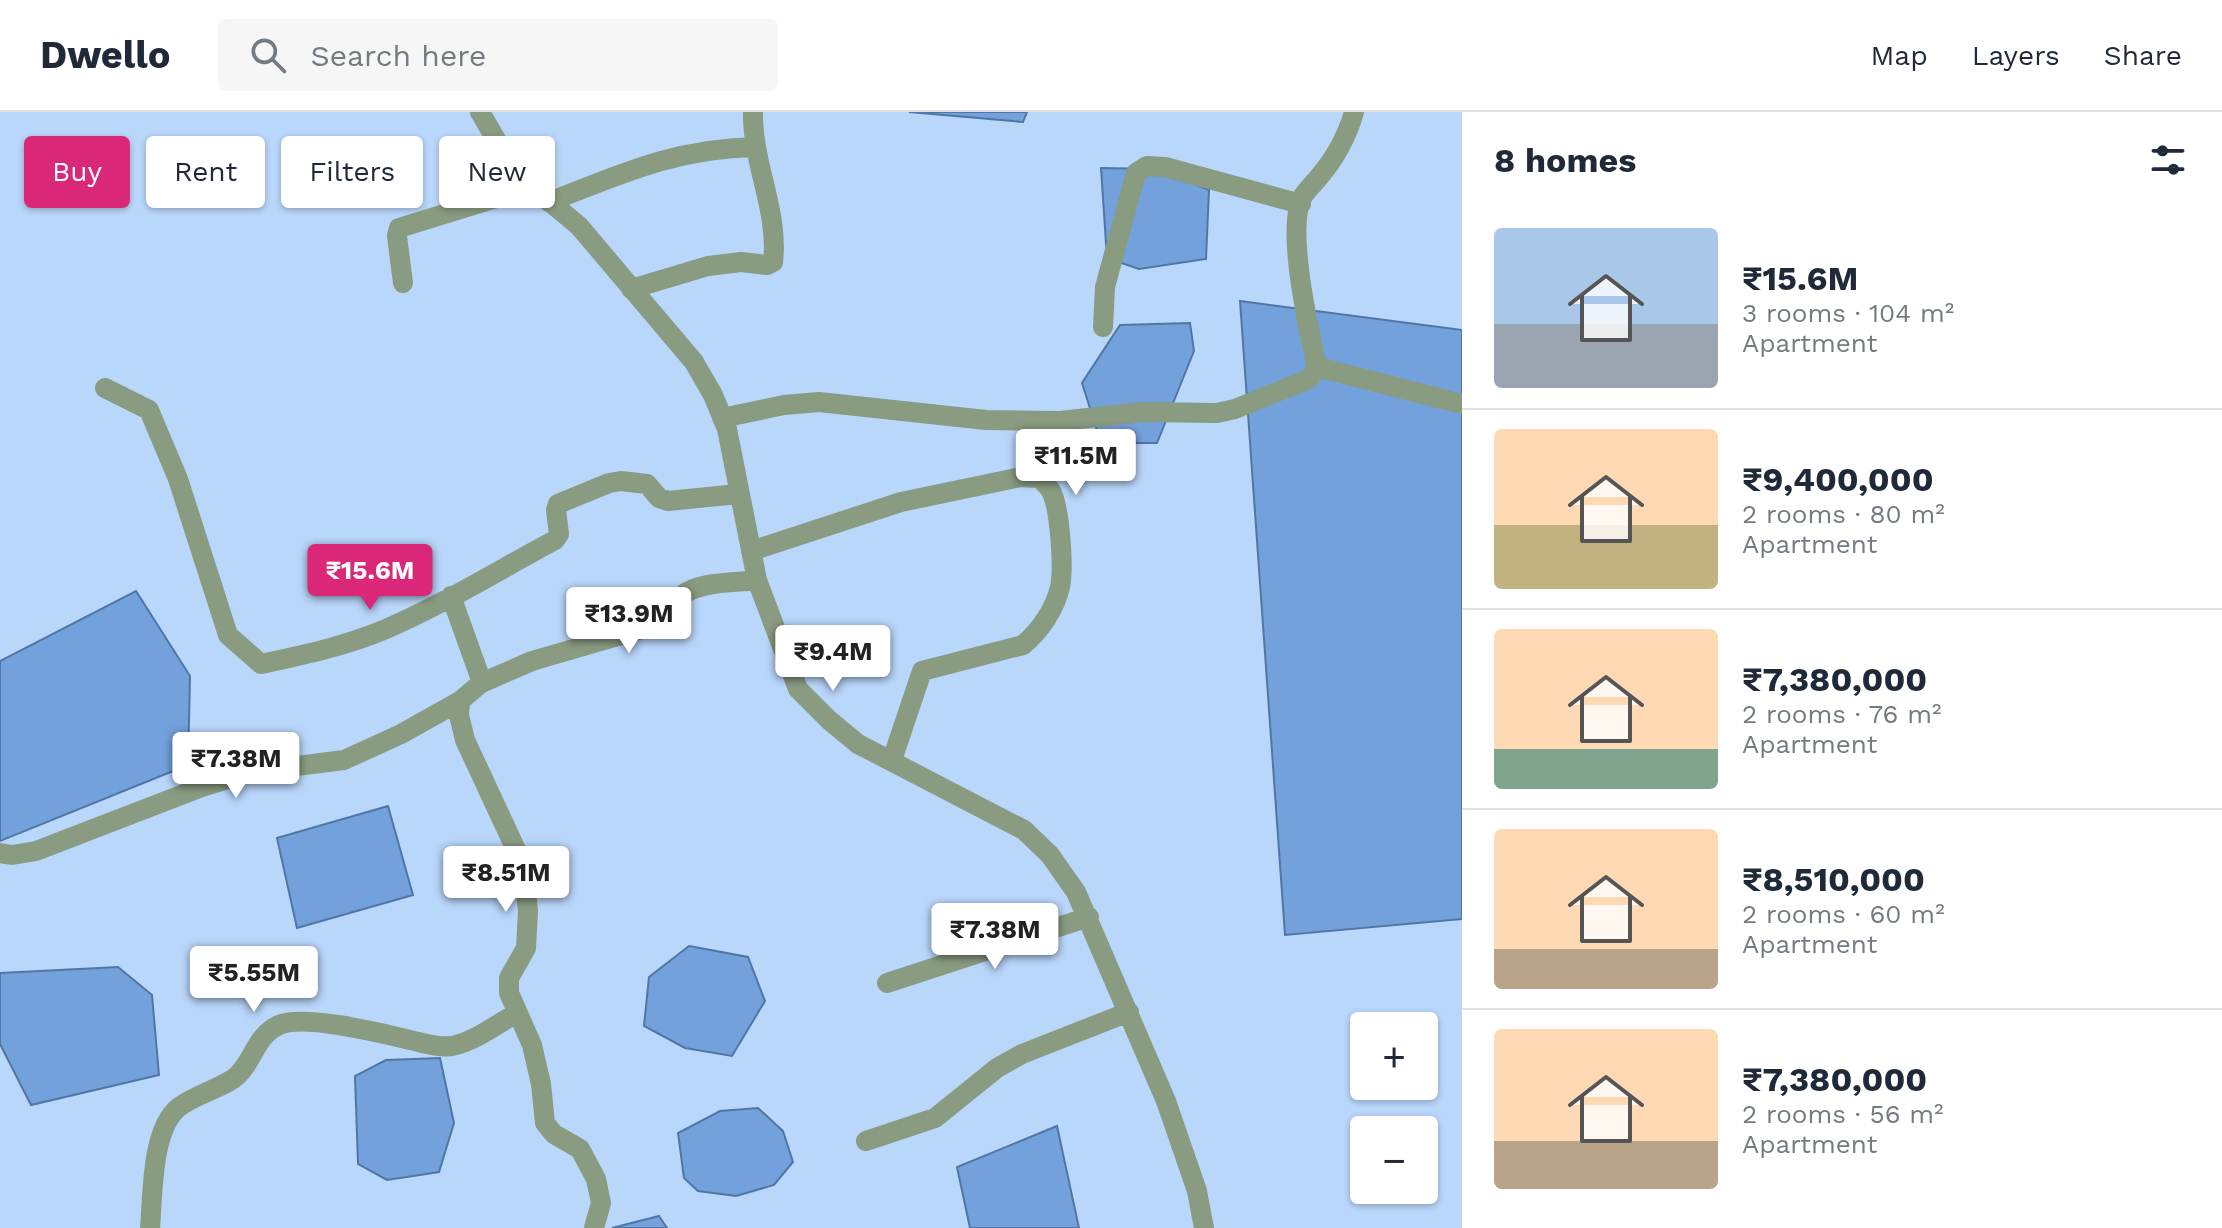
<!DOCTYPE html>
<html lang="en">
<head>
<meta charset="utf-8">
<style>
	body { margin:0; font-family:"Work Sans",sans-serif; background:#f6f6f7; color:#1f2937; height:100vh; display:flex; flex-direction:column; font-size:30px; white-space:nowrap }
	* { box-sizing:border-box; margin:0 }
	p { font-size:26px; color:#747a83 }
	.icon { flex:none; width:44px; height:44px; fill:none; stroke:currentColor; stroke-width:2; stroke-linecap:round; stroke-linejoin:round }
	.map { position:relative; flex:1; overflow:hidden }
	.panel { display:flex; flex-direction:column; background:#fff; width:760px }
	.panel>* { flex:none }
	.hud { position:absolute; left:24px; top:24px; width:760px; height:72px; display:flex; gap:16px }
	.buttons { position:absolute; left:1350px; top:900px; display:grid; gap:16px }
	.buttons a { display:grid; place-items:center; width:88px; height:88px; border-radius:8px; background:#fff; box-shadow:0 2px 6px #0004; font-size:40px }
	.price { position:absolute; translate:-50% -68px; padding:0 18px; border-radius:8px; background:#fff; color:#222; font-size:26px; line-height:52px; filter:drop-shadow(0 2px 4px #0008) }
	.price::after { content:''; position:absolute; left:50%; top:48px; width:24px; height:18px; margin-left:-12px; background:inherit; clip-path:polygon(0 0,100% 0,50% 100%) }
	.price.active { background:#db2777; color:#fff }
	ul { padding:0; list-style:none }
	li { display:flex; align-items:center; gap:24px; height:200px; padding:0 32px }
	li+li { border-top:2px solid #e0e1e3 }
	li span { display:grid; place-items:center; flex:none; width:224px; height:160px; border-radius:8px; color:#555 }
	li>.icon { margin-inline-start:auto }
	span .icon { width:96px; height:96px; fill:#fffc; stroke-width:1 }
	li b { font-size:34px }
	h2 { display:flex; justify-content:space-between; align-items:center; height:96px; padding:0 32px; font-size:34px }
	.chip { padding:0 28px; border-radius:8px; background:#fff; box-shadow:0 2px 6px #0004; font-size:28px; line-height:72px }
	.chip.active { background:#db2777; color:#fff }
	header { display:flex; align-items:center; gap:48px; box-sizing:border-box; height:112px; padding:0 40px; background:#fff; border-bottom:2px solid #e0e1e3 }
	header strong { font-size:38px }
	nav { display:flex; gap:44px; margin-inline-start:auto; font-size:28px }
	.search { width:560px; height:72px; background:#f6f6f7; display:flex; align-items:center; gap:20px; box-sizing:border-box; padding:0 28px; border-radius:8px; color:#747a83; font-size:30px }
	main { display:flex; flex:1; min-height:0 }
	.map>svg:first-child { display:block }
	.water { fill:#73a1db; stroke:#5176a5; stroke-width:2 }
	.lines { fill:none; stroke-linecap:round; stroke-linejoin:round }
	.minor { stroke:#899b80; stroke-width:20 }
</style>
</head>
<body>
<header>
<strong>Dwello</strong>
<div class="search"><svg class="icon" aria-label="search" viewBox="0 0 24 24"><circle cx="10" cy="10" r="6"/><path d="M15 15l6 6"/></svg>Search here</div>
<nav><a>Map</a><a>Layers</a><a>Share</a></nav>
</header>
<main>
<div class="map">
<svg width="1462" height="1116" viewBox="0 0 1462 1116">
	<rect width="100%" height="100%" fill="#b9d6fb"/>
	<path class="water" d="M909,0H1027L1023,10Z
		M1101,56L1157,57L1209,78L1206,147L1139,157L1107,146Z
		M1240,189L1462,218V807L1285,823Z
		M1190,211L1194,239L1157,331H1101L1082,271L1120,213Z
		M136,479L190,564L188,653L0,729V549Z
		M388,694L413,783L297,816L277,726Z
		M689,834L748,845L765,889L732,944L685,936L644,914L649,865Z
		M118,855L152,883L159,963L31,993L0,932V861Z
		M440,946L454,1011L439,1060L387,1068L358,1052L355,964L386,948Z
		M758,996L783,1019L793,1050L774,1073L736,1084L698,1079L684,1066L678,1021L720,999Z
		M1057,1014L1079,1116H970L957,1055Z
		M659,1104L667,1116H612Z"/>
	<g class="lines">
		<path class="minor" d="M480,0L509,50L532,75L579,114L694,250L713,283L727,317L757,468L798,577L829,608L858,632L1024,718L1050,743L1076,780L1166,989L1197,1079L1204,1116
			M549,90C623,61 674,37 755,35
			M403,171L397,124L399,116L532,75
			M631,177L708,154L741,150L767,153L773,150C779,98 752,52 753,0
			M1103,215L1105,175L1136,61L1147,54L1165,55L1301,92
			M1317,255L1462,292
			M105,276L149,298L178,367L228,523L261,552C303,543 346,534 386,517C444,492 499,458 555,428L559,422L556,398L558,392L609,371L621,369L647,372L659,386L668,389L738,382
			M722,306L784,293L819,290L986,308L1060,309L1143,300L1217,301L1235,297L1309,267L1317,255C1309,219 1285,115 1303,84C1308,77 1314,71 1319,65C1336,45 1347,25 1354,0
			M751,439L901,390L1021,365L1040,366C1044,371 1050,376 1052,381C1060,399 1064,456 1060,475C1055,497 1040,519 1023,533L922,559L892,648
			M451,484L480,565V572L460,589L459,603L465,628L518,742L525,771L528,799L526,836L509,866V881L532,933L541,972L545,1011L554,1022L580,1037L596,1067L601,1091L594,1116
			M479,572L532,549L656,513C670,506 670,493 681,484C699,469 735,471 757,468
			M0,741L12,743L36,739L202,675L250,660L344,648L401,622L460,589
			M887,871L1089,805
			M866,1029L935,1006L997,956L1022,942L1129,900
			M150,1116C153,1083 151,1017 179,995C195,983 216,978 233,967C253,953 254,924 279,913C304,902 381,921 410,928C424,931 438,936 452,934C474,930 497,912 517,901"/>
	</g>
</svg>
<div class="buttons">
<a>+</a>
<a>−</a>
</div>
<b class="price" style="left:1076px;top:385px">₹11.5M</b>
<b class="price active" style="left:370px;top:500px">₹15.6M</b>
<b class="price" style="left:629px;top:543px">₹13.9M</b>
<b class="price" style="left:833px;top:581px">₹9.4M</b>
<b class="price" style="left:236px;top:688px">₹7.38M</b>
<b class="price" style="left:506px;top:802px">₹8.51M</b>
<b class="price" style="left:995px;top:859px">₹7.38M</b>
<b class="price" style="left:254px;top:902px">₹5.55M</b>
<div class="hud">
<a class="chip active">Buy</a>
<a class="chip">Rent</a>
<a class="chip">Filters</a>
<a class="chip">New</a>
</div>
</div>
<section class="panel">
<h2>8 homes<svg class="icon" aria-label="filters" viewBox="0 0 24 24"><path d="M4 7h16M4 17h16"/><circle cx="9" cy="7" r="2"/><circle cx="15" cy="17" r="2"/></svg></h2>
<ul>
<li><span style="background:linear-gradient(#a9c7e8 60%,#9aa5b1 0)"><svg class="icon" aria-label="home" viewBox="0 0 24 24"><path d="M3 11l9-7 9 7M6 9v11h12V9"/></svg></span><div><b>₹15.6M</b><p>3 rooms · 104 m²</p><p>Apartment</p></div></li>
<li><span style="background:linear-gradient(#ffd9b3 60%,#c2b280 0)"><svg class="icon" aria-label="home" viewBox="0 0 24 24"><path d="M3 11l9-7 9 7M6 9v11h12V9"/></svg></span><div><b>₹9,400,000</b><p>2 rooms · 80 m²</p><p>Apartment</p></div></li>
<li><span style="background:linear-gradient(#ffd9b3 75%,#7fa58c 0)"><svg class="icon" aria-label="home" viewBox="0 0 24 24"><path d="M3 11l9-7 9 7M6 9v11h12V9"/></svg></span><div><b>₹7,380,000</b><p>2 rooms · 76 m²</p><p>Apartment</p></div></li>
<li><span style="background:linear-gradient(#ffd9b3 75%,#b9a48a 0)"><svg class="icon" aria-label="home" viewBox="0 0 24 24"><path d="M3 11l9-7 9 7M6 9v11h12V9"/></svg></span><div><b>₹8,510,000</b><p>2 rooms · 60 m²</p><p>Apartment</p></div></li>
<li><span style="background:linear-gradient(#ffd9b3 70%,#b9a48a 0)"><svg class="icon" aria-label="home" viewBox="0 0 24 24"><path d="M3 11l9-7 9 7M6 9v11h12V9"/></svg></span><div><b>₹7,380,000</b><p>2 rooms · 56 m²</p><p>Apartment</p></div></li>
</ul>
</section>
</main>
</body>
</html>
